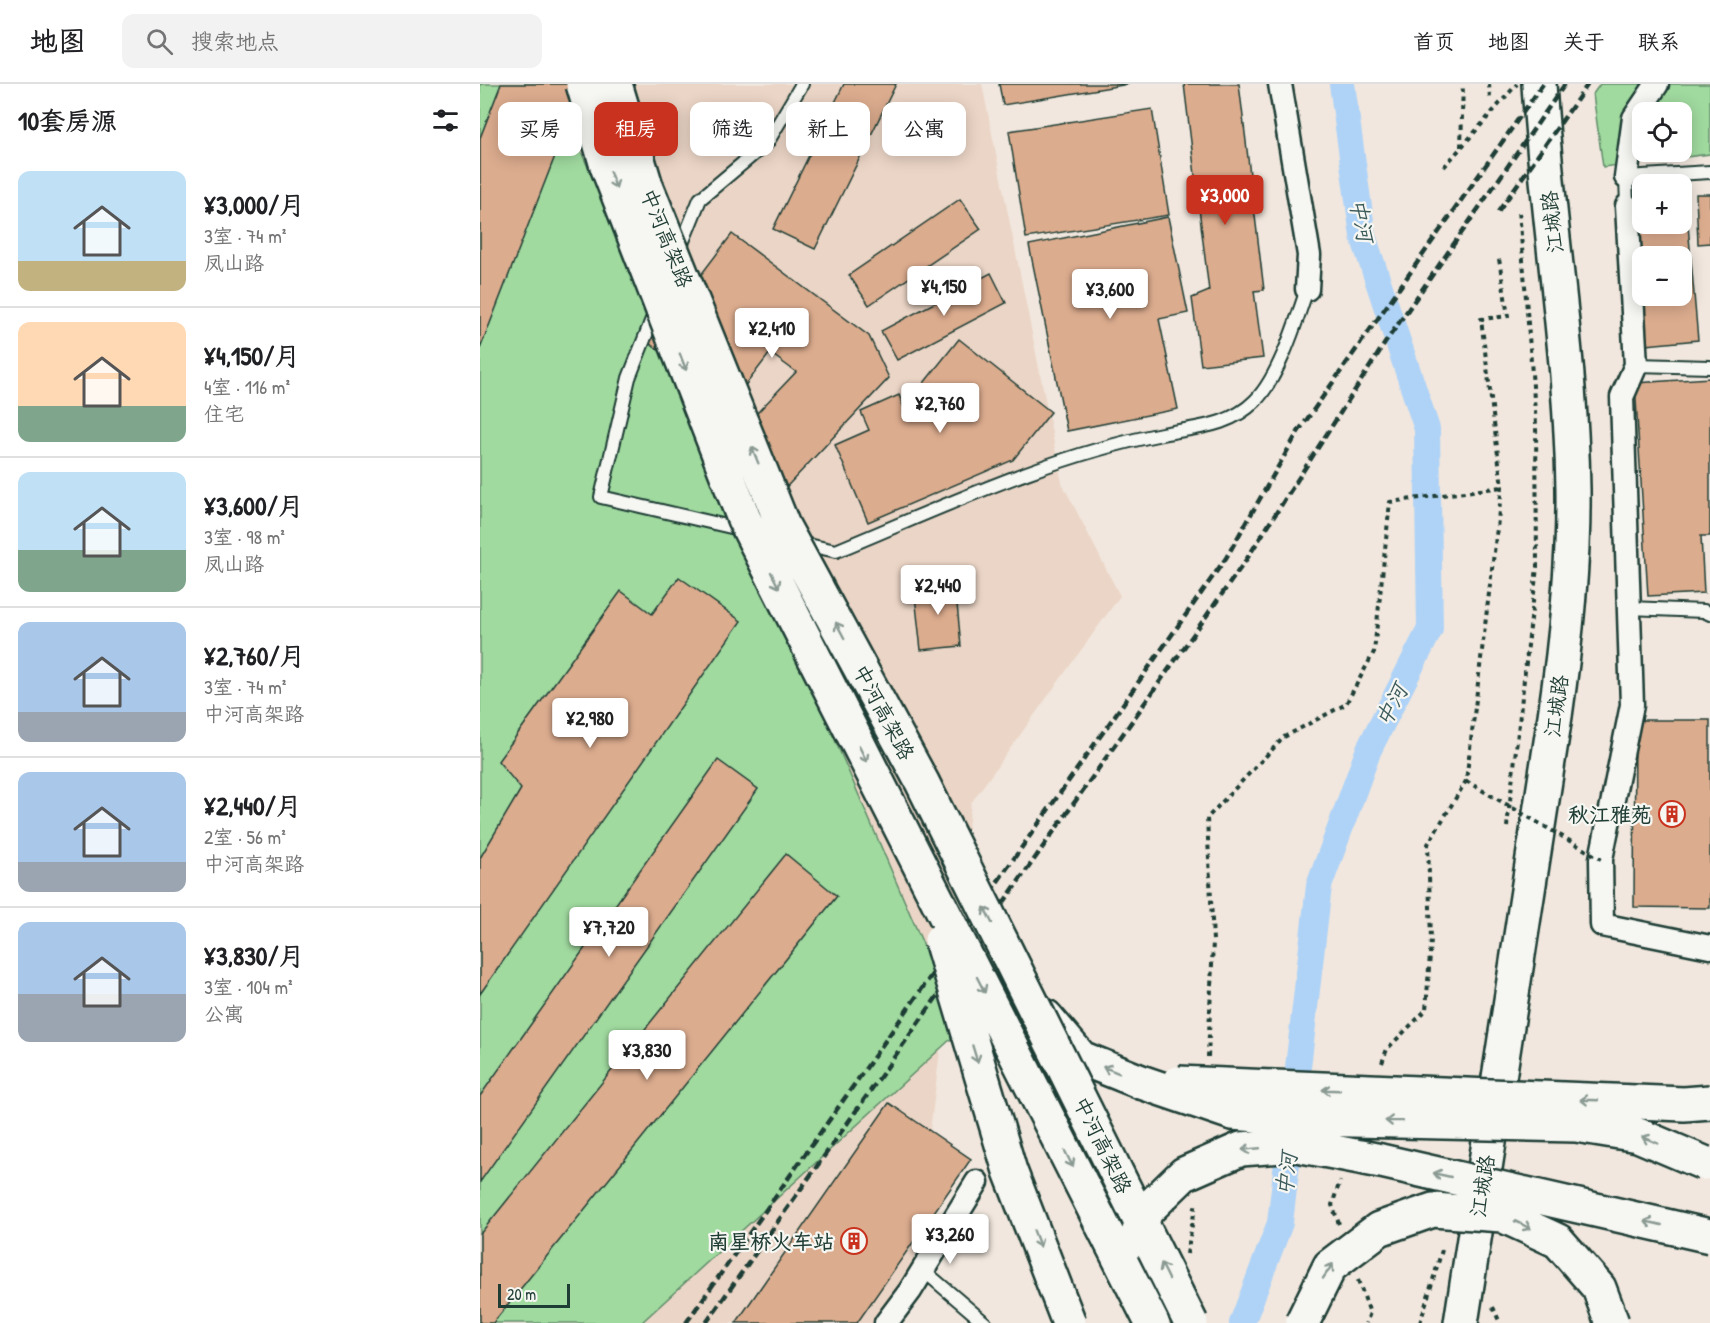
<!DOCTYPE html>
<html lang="zh">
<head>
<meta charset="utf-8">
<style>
	body { margin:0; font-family:"Patrick Hand","LXGW WenKai TC",sans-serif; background:#f2f2f2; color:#202124; height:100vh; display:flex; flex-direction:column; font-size:22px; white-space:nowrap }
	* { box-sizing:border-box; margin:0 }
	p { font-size:20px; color:#757577 }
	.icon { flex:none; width:33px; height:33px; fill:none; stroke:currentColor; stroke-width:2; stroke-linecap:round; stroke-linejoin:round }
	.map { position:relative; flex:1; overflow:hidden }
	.details { display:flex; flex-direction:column; background:#fff; width:480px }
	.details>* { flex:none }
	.guide { position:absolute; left:18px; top:18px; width:570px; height:54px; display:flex; gap:12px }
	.controls { position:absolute; left:1152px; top:18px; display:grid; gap:12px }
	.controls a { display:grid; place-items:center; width:60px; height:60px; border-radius:12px; background:#fff; box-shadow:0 3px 15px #0003; font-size:30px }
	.scale { position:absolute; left:18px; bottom:15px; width:72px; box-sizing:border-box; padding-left:6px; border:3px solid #1f3d34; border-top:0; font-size:16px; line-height:21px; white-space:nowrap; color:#1f3d34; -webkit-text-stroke:4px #f6f6f2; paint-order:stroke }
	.price { position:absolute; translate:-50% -51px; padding:0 14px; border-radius:6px; background:#fff; color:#222; font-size:20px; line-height:39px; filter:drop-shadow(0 2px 3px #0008) }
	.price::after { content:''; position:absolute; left:50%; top:36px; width:18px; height:14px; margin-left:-9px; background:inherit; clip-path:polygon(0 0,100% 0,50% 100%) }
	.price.current { background:#c8321e; color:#fff }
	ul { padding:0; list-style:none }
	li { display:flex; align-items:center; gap:18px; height:150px; padding:0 18px }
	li+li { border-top:2px solid #e0e0e0 }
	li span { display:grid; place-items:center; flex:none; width:168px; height:120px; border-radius:12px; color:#555 }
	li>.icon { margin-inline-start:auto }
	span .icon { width:72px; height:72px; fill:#fffc; stroke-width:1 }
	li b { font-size:26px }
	h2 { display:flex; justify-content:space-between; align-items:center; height:72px; padding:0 18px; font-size:26px }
	.tag { padding:0 21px; border-radius:12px; background:#fff; box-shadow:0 3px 15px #0003; font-size:21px; line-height:54px }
	.tag.current { background:#c8321e; color:#fff }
	header { display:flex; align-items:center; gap:36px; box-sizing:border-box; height:84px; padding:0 30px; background:#fff; border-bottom:2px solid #e0e0e0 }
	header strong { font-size:28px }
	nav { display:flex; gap:33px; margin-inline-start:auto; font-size:21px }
	.search { width:420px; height:54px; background:#f2f2f2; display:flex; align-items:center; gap:15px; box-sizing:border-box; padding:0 21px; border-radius:12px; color:#757577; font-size:22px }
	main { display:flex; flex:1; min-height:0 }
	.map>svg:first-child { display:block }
	.built { fill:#ebd5c6 }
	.green { fill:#a0da9f; stroke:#608c6a; stroke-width:1.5; fill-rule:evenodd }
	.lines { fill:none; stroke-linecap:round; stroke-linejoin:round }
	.canal { stroke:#afd3f7; stroke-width:26 }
	.building { fill:#dcac8e; stroke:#1f3d34; stroke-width:1.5 }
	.lane-casing { stroke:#1f3d34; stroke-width:16 }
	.street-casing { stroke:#1f3d34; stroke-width:27 }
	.primary-casing { stroke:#1f3d34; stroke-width:38 }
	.highway-casing { stroke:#1f3d34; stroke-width:38 }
	.path { stroke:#1f3d34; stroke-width:4; stroke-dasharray:4.5 4.5; stroke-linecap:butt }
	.lane { stroke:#f6f6f2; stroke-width:12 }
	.street { stroke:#f6f6f2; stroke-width:22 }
	.primary { stroke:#f6f6f2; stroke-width:33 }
	.highway { stroke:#f6f6f2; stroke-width:33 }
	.rail { stroke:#1f3d34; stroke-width:4.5; stroke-dasharray:9 4.5; stroke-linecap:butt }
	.highway-bridge-casing { stroke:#1f3d34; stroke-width:38; stroke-linecap:butt }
	.path-bridge { stroke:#1f3d34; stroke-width:4; stroke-dasharray:4.5 4.5; stroke-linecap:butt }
	.highway-bridge { stroke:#f6f6f2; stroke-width:33 }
	.oneway { stroke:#8a9a93 }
	.labels { text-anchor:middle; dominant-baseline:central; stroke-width:4.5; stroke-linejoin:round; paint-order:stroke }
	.street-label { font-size:21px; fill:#1f3d34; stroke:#f6f6f2 }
	.poi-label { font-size:21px; font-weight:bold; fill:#1f3d34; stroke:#f6f6f2; text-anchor:end }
	.water-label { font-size:22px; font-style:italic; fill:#3c5b5b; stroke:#f6f6f2 }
</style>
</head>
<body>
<header>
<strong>地图</strong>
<div class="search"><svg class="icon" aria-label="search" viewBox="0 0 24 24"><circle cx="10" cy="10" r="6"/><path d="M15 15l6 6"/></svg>搜索地点</div>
<nav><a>首页</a><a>地图</a><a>关于</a><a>联系</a></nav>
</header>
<main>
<section class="details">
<h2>10套房源<svg class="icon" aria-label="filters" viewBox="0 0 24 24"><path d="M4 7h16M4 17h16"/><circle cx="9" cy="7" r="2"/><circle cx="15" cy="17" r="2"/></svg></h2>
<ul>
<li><span style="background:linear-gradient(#bfe0f5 75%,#c2b280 0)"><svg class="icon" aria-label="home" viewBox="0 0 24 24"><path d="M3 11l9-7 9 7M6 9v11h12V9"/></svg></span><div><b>¥3,000/月</b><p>3室 · 74 m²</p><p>凤山路</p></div></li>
<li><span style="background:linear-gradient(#ffd9b3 70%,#7fa58c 0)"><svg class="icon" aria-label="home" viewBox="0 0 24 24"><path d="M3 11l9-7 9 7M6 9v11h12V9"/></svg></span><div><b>¥4,150/月</b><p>4室 · 116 m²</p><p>住宅</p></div></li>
<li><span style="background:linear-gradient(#bfe0f5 65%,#7fa58c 0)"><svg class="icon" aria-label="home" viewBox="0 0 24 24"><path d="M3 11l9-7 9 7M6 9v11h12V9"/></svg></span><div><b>¥3,600/月</b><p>3室 · 98 m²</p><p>凤山路</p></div></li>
<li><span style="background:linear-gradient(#a9c7e8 75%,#9aa5b1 0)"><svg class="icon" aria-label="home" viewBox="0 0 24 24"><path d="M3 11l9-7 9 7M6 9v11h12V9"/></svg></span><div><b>¥2,760/月</b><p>3室 · 74 m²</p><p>中河高架路</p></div></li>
<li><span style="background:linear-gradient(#a9c7e8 75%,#9aa5b1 0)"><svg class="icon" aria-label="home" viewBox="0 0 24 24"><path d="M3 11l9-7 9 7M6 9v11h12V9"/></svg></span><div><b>¥2,440/月</b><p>2室 · 56 m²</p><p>中河高架路</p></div></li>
<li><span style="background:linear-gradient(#a9c7e8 60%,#9aa5b1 0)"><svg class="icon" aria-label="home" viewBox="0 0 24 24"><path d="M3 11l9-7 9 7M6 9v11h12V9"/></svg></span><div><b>¥3,830/月</b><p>3室 · 104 m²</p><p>公寓</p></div></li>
</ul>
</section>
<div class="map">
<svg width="1230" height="1239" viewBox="0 0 1230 1239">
	<rect width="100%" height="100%" fill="#f1e7de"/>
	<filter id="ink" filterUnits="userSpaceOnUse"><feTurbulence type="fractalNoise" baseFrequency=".0167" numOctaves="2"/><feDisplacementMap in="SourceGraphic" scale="12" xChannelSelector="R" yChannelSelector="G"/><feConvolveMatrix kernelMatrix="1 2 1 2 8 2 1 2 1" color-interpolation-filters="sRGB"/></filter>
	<g filter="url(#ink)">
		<path class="built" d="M0,0H502L582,399L640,512L491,719L430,1207L406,1239H0Z"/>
		<path class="green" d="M0,0H72L462,904L473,953L161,1239H0Z
			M1120,0H1230V70L1123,83L1113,10ZM1162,28H1202V68H1162Z"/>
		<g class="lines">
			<path class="canal" d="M762,1239L800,1139L839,802L889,665L950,545L947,345L883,152L862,0"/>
		</g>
		<path class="building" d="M21,0H103L0,265V54Z
			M364,0H416L335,165L293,145Z
			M519,0H649L523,21Z
			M704,0H759L784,206L774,207L783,274L721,281L712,214L729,207Z
			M672,25L689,131L546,154L529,47Z
			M1216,110H1230V159L1218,160Z
			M480,115L501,145L389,221L369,191Z
			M1202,118H1206L1218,256L1166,261L1163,212H1202V172H1162V201L1158,119H1162V140H1202Z
			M688,133L708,229L679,235L698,325L587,347L549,161Z
			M252,150L389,252L409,294L296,414L243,365L316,288L290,269L251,320L169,259Z
			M511,189L526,219L417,276L401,247Z
			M479,255L571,328L533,376L388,438L355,361L389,346L381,328L419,311L424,324Z
			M1230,294V452H1221L1224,509L1168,512L1155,299Z
			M199,493L261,537L0,910V774L41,705L18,677L141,507L172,530Z
			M475,499L481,562L441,566L434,503Z
			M1155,636H1230V824L1154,823Z
			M238,676L278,705L0,1098V1012Z
			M306,770L357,812L13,1239H0V1150Z
			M409,1019L491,1075L377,1239H256Z"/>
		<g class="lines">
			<defs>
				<path id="lane" d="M1147,122L1146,93L1230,88
					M199,167L220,115L287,59L322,0
					M176,225L149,294L121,413L264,446
					M1156,281L1230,283
					M319,459L356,467C463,423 569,372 682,350C716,343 749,343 775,317C799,293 816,238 827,205
					M1149,524L1224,527L1230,530
					M443,1186L505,1239"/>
				<path id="street" d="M800,0L829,171L827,205
					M1146,93L1154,34L1177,0
					M1147,122L1156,281L1142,313L1152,621L1121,775L1122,841L1230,863
					M406,1239L430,1207L497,1098"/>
				<path id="primary" d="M981,1239L1075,632C1086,556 1094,481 1093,405C1091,269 1067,135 1059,0"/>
				<path id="highway" d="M566,933L601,974L661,998"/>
			</defs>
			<use href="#lane" class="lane-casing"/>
			<use href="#street" class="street-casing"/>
			<use href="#primary" class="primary-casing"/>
			<use href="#highway" class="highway-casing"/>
			<path class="path" d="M1009,0L1010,15
				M981,63L983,0
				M1027,743L1057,483L1056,340L1039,126
				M728,973L733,857L727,734L804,653L866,620L894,568L910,418L1022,403
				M902,979L907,965L946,926L951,856L948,760L986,697L1022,403L1001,235L1028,232L1019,175
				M859,1140L852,1121L860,1097
				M707,1170L716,1118
				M878,1196L890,1229L886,1239
				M1013,1223L1020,1239
				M940,1239L962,1166"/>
			<use href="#lane" class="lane"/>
			<use href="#street" class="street"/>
			<use href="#primary" class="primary"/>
			<use href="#highway" class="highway"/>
			<path class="rail" d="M1018,128L1108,0
				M206,1239L746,474L818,348L1063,0
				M226,1239L766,476L907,256L1085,0"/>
			<defs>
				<path id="highway-bridge" d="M103,0L127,82L264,435L672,1239
					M135,0L166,102L303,442L442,698L711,1239
					M461,856L530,1087L589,1239
					M661,998L752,1029L828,1035L1096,1041L1158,1051L1224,1079
					M698,999L1204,1020L1230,1018
					M656,1156L666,1127L704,1090L761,1065L817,1061L901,1077L1230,1152
					M822,1239L850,1182L899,1145L953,1126L1022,1131L1078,1157L1119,1204L1132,1239"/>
			</defs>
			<use href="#highway-bridge" class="highway-bridge-casing"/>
			<path class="path-bridge" d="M964,83L1037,0
				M986,697L1121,775"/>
			<use href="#highway-bridge" class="highway-bridge"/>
		</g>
		<defs><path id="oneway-shaft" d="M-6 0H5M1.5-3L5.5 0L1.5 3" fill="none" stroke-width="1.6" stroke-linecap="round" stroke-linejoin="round" transform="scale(1.5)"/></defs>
		<g class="oneway">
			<use href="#oneway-shaft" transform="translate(133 96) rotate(69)"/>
			<use href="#oneway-shaft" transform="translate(203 278) rotate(69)"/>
			<use href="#oneway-shaft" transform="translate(275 371) rotate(-112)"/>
			<use href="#oneway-shaft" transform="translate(295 496) rotate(63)"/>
			<use href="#oneway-shaft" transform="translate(360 546) rotate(-118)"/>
			<use href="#oneway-shaft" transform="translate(383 670) rotate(63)"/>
			<use href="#oneway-shaft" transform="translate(508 831) rotate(-117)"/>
			<use href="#oneway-shaft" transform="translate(501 901) rotate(63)"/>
			<use href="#oneway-shaft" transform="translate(495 970) rotate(73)"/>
			<use href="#oneway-shaft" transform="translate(631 986) rotate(-158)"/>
			<use href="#oneway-shaft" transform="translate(851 1006) rotate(-178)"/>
			<use href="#oneway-shaft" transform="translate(1109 1016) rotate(-178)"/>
			<use href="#oneway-shaft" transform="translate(914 1037) rotate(-179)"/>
			<use href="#oneway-shaft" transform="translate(1170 1056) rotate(-157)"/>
			<use href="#oneway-shaft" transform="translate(771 1065) rotate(175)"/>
			<use href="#oneway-shaft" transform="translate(589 1075) rotate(63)"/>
			<use href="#oneway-shaft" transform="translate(962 1091) rotate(-167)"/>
			<use href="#oneway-shaft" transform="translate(1173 1139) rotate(-167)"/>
			<use href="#oneway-shaft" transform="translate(1043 1141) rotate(25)"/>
			<use href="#oneway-shaft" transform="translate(557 1155) rotate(69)"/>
			<use href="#oneway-shaft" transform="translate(685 1187) rotate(-116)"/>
			<use href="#oneway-shaft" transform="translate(848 1187) rotate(-56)"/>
		</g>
	</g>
	<defs>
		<symbol id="building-ring" viewBox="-11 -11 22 22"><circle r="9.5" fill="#f6f6f2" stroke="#c8321e" stroke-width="1.5"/><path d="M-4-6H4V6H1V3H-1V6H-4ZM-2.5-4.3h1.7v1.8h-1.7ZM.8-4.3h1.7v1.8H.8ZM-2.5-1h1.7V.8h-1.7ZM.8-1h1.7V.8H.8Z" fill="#c8321e"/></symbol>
	</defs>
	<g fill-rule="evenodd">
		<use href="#building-ring" x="1177" y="715" width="30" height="30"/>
		<use href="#building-ring" x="359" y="1142" width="30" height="30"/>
	</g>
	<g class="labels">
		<g class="street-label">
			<text transform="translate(1072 138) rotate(-96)">江城路</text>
			<text transform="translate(187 154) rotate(68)">中河高架路</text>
			<text transform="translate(1076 622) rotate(-82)">江城路</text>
			<text transform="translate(404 628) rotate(62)">中河高架路</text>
			<text transform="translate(623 1061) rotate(64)">中河高架路</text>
			<text transform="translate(1002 1102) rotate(-81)">江城路</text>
		</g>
		<g class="poi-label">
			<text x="1172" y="730">秋江雅苑</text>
			<text x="354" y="1157">南星桥火车站</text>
		</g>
		<g class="water-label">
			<text transform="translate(882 136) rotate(79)">中河</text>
			<text transform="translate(911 621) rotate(-63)">中河</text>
			<text transform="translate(806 1090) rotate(-83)">中河</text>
		</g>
	</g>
</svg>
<div class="controls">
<a><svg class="icon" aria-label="locate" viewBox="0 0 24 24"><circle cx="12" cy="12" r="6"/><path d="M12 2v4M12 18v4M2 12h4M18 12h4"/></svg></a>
<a>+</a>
<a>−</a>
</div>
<div class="scale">20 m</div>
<b class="price current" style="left:745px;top:142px">¥3,000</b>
<b class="price" style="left:464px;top:233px">¥4,150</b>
<b class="price" style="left:630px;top:236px">¥3,600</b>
<b class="price" style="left:292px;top:275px">¥2,410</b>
<b class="price" style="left:460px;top:350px">¥2,760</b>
<b class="price" style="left:458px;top:532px">¥2,440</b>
<b class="price" style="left:110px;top:665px">¥2,980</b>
<b class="price" style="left:129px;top:874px">¥7,720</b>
<b class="price" style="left:167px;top:997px">¥3,830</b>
<b class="price" style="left:470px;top:1181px">¥3,260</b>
<div class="guide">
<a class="tag">买房</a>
<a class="tag current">租房</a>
<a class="tag">筛选</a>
<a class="tag">新上</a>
<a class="tag">公寓</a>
</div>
</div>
</main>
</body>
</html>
